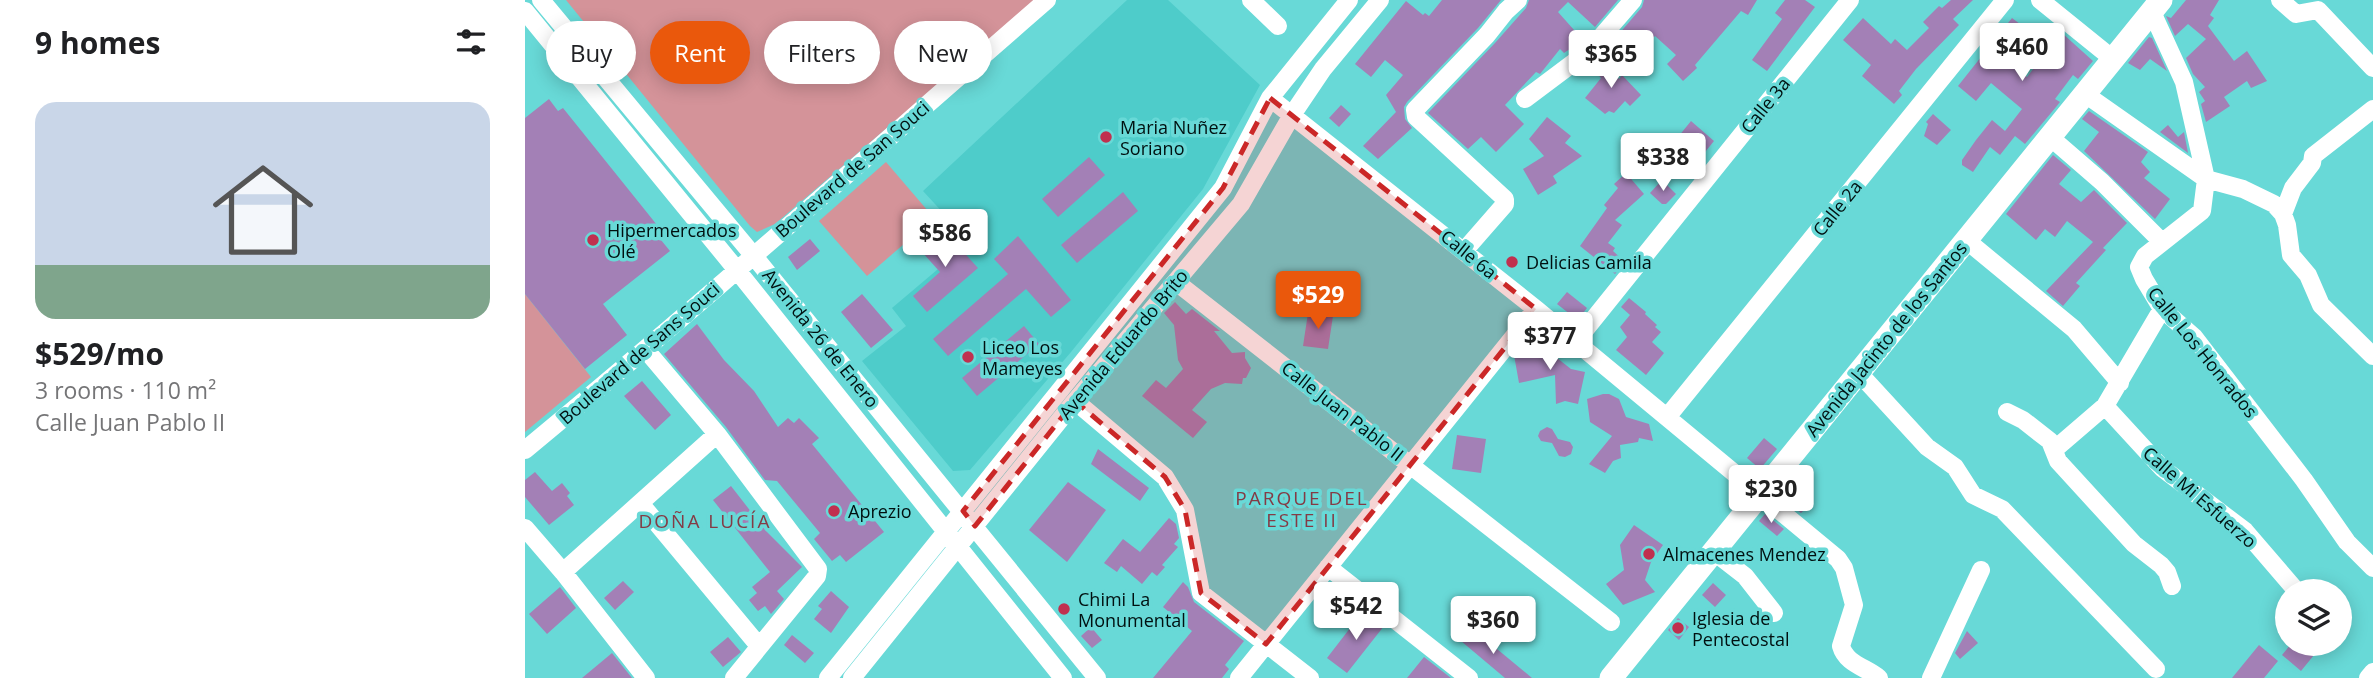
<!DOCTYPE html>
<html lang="en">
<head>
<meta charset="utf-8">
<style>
	body { margin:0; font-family:"Open Sans",sans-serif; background:#f2f2f2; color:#202124; height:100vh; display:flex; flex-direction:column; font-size:26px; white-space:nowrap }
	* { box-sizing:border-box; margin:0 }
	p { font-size:23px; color:#757577 }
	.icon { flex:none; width:38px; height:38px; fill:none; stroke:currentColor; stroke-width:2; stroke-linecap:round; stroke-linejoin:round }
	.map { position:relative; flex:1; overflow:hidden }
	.drawer { display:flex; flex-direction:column; background:#fff; width:525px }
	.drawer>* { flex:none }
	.banner { position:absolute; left:21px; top:21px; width:665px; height:63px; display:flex; gap:14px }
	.buttons { position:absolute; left:1750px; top:579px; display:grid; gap:14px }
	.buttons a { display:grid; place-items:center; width:77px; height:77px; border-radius:50%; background:#fff; box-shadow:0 4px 18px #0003; font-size:35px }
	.price { position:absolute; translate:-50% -60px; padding:0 16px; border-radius:7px; background:#fff; color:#222; font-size:23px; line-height:46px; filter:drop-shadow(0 2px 4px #0008) }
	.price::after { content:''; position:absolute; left:50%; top:42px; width:21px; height:16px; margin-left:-10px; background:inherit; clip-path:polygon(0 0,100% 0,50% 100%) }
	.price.active { background:#ea580c; color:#fff }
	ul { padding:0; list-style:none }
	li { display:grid; align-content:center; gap:14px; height:371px; padding:0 35px }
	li+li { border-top:2px solid #e0e0e0 }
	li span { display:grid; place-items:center; height:217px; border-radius:21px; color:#555 }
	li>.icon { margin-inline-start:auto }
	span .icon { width:126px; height:126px; fill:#fffc; stroke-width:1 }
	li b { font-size:30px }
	h2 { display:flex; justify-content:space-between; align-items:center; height:84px; padding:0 35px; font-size:30px }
	.pill { padding:0 24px; border-radius:32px; background:#fff; box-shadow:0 4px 18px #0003; font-size:24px; line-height:63px }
	.pill.active { background:#ea580c; color:#fff }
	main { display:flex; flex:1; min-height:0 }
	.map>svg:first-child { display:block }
	.built { fill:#4eccca }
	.green { fill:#d49399 }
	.building { fill:#a380b6; fill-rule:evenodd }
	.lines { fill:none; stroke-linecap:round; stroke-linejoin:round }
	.minor { stroke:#fff; stroke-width:18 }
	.major { stroke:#fff; stroke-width:23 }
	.marked { fill:#cb2727; fill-opacity:0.2; stroke:#cb2727; stroke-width:5; stroke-dasharray:14 9; stroke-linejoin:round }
	.poi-dot { fill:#c0304f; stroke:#68d9d7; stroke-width:2.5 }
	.labels { text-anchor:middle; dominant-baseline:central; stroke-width:7; stroke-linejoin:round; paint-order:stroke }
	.street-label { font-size:18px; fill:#001010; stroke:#68d9d7 }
	.poi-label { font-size:18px; fill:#001010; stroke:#68d9d7; text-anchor:start }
	.neighbourhood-label { font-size:19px; letter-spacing:2px; fill:#843b45; stroke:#68d9d7 }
</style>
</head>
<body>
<main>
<section class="drawer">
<h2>9 homes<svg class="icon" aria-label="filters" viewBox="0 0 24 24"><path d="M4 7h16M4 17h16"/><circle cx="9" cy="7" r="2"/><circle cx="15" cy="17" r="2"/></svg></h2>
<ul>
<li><span style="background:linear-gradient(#c9d6e8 75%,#7fa58c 0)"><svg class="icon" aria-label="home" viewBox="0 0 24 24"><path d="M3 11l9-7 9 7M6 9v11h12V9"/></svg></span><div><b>$529/mo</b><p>3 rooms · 110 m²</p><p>Calle Juan Pablo II</p></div></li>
</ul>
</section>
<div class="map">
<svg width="1848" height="678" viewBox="0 0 1848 678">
	<rect width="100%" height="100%" fill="#68d9d7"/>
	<path class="built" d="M602,0H643L735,85L678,189L546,352L445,470L428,471L337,361L381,326L367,308L445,242L398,191Z"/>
	<path class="green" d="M41,0H511L250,224L232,232L225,226Z
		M361,162L409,218L342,276L294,221Z
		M0,294L66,377L0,432Z"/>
	<path class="building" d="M917,0H976L953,28L882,102L879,107L880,119L887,128L853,159L838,146L871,112L861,95L878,75L860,60L846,77L830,64L881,1L898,15L900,13L904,16Z
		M1004,0H1093L1070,27L1043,2L1033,12L1058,40L1039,53L1035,49L1015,74L1011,72L980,105L999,124L971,152L956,137L943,149L903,113L970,43L1001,8Z
		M1119,0H1232L1223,15L1216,11L1170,65L1172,68L1158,81L1142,64L1151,55L1130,36L1108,60L1087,42L1117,7Z
		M1260,0H1280L1290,7L1242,71L1227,60L1257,19L1250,13Z
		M1426,0H1448L1428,19L1434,25L1391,69L1374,91L1377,95L1369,104L1337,76L1346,65L1318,40L1338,18L1366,44L1370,39L1382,50L1404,28L1398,22L1414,6L1417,8Z
		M1661,0H1694L1685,15L1689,18L1683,26L1709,61L1722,51L1742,81L1726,88L1722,81L1699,97L1705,106L1681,122L1676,104L1680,101L1674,92L1680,87L1668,74L1661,58L1681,39L1663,24L1650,36L1641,16L1646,18Z
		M1487,18L1499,27L1496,30L1530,41L1537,33L1568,61L1553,79L1548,75L1530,99L1535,102L1531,107L1500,144L1490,136L1475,155L1465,147L1448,172L1437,165V160L1451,140L1467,120L1480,131L1497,109L1466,83L1451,101L1433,86ZM1492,35L1518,56L1502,77L1475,56Z
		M1624,37L1627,38L1642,71L1625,59L1615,70L1603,63Z
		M1074,57L1094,79L1097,75L1116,95L1105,106L1100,101L1089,113L1084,111L1080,114L1060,98L1076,78L1064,65Z
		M24,99L33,111L38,108L132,225L127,229L145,251L78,304L102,335L60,369L0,294V118Z
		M816,105L826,114L814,127L804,118Z
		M1564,111L1623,152L1616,162L1625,172L1619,178L1645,199L1630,219L1559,151L1574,132L1557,119Z
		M1408,114L1426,130L1412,145L1399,136L1403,124L1401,122Z
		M1022,117L1046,136L1040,143L1057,156L1028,176L1032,183L1013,195L998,169L1019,156L1004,139Z
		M1166,121L1189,141L1172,162L1167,158L1154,172L1144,163L1157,149L1149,142Z
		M1643,125L1653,137L1659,132L1663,153L1635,132Z
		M1528,155L1546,170L1534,184L1556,202L1569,190L1602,223L1578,248L1581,250L1551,283L1555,286L1538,306L1521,291L1568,242L1542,221L1530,237L1520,229L1511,240L1481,214Z
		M564,157L580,175L533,217L517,199Z
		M1101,173L1119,194L1090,220L1097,225L1083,243L1090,248L1088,251L1100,262L1090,274L1055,246L1082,208L1079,205L1093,188L1089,184Z
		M1137,180L1151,194L1141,204H1137L1125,193Z
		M598,192L613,211L552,263L536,245Z
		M425,227L438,243L434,247L453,268L402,312L388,296L415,272L397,252Z
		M493,236L546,300L526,317L501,289L423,356L408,339L483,274L469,259Z
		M285,239L295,251L272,270L263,257Z
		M1042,292L1062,308L1055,317L1050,318L1032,304Z
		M337,294L368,330L346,348L316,312Z
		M1104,298L1121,312L1120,314L1132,325L1130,327L1136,332L1127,342L1139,353L1121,375L1091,350L1102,337L1095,327L1105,315L1096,307Z
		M650,302L661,314L667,309L695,331H689L707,353L720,352V358L726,368L721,378H718L717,384L700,383L686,389L667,410L682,422L668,438L617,396L631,380L641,388L658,369L653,360L649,325L639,313Z
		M783,313L808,316L803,349L778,346Z
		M172,324L199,360L229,391L253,427L263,418L269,423L274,418L294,438L287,444L359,532L321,562L315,555L307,561L289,539L295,533L252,481L240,480L201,427L139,354Z
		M499,326L514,344L452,396L437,378Z
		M1029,345L1032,358L1046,369L1060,372L1053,404L1040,401L1031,404L1030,375L994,383L989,355L991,352Z
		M117,381L146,415L130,430L99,396Z
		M1078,394H1084L1094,399L1101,417L1124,424L1128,441L1114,438L1113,442L1095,445L1096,458L1088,461L1080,473L1064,464L1087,436L1065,422L1062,399Z
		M1022,427L1027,429L1033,439L1045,442L1048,447L1046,454L1040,457L1034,456L1027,443L1016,441L1013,436L1015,431Z
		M932,435L961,439L956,473L927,469Z
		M1239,438L1252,449L1235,469L1222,458Z
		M573,449L624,488L615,501L566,464Z
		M10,472L27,491L37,483L45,493L42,496L49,505L24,525L0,497V480Z
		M543,482L581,510L542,562L504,530Z
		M206,486L241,531L277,567L252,591L259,599L246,614L240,606L233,611L224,600L232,593L227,587L245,572L188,500Z
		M1270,489L1285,504L1276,513L1259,500Z
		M1240,514L1259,529L1252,536L1234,521Z
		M644,518L651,524L654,538L649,544L653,547L637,565L640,567L632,576L627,572L617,584L596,566L592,572L579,563L598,539L615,552Z
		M1109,525L1138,545L1126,562L1120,580L1130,592L1098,605L1081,584L1099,570L1095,545Z
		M98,581L109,592L90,610L79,598Z
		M658,582L663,587L669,602L719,641L700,665L704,669L697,678H628L667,631L638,607Z
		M1188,583L1201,595L1190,607L1177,595Z
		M35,587L51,608L22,634L4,614Z
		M306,591L324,607L306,633L289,619L297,609L293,606Z
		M839,610L859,626L822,673L802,658Z
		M1153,618L1164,627L1154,640L1143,630Z
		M566,627L577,640L567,648L556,636Z
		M947,628L972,649L1007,678H980L936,641Z
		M1442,631L1453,643L1435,659L1430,653Z
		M267,635L289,653L280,663L259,645Z
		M203,637L216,652L198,667L185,652Z
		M1766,644H1798L1776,671L1757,655Z
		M1734,645L1753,661L1739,678H1707Z
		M87,653L107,678H57Z
		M899,657L926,678H882Z"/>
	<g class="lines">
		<path class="minor" d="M16,0L228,255L572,678
			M726,0L753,26
			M1515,0L1588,59
			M1755,0L1771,14L1793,10L1848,68
			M0,11L211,269L538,678
			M1627,12L1659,82L1681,179L1677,211L1620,256L1614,267L1619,279L1637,309L1669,337L1779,480L1822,542L1848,568
			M1560,94L1681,179L1718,189L1749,204L1758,214L1762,225L1766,255L1783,275L1796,305L1848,356
			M745,98L1011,309L1313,559L1319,568L1329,605L1316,646C1321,664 1341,667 1354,678
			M1000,99L1064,51L1108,0
			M1525,137L1577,182L1637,242
			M1758,214L1768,188L1787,163L1788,156L1848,109
			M1441,240L1549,329L1595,383
			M939,251L980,204V199L891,117L890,110L962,35L981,11L993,0
			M651,282L1086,622
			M1051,341L1325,0
			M121,350L192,434L293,569L292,576L209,678
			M1333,372L1402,447L1430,467L1448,495L1477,509L1631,669
			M550,401L640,477L660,510L676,593L785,678
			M1580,406L1637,468L1720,531L1769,588
			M1482,412L1498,420L1525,441L1533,461L1609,544L1636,565L1642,572L1647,586
			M1143,416L1480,0
			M1530,449L1580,406L1637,309
			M0,450C177,304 348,151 522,0
			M115,503L234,646
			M0,528L38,572L121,678
			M1189,552L1220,576L1249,613
			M803,567L944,678
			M38,572L192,434
			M303,678L698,188L745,98L824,0
			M327,678L550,401L716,204L767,115L798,69L855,0
			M714,678L1011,309
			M1406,678L1456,570
			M1843,678L1848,672"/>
		<path class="major" d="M1086,678L1636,0"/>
	</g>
	<path class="marked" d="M745,98L1011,309L741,644L676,593L660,510L640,477L550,401L450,526L438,511L698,188Z"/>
	<g class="poi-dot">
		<circle cx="581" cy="137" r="7"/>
		<circle cx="68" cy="240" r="7"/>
		<circle cx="987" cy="262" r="7"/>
		<circle cx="443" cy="357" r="7"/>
		<circle cx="309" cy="511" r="7"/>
		<circle cx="1124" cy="554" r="7"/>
		<circle cx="539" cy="609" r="7"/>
		<circle cx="1153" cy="628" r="7"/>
	</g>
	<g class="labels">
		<g class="street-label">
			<text transform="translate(1240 105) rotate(-51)">Calle 3a</text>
			<text transform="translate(327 169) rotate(-41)">Boulevard de San Souci</text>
			<text transform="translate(1312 208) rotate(-51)">Calle 2a</text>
			<text transform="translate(944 254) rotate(39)">Calle 6a</text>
			<text transform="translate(296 338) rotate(51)">Avenida 26 de Enero</text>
			<text transform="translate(1361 339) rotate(-51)">Avenida Jacinto de los Santos</text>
			<text transform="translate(598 344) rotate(-50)">Avenida Eduardo Brito</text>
			<text transform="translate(1678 352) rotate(51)">Calle Los Honrados</text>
			<text transform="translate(114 353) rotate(-41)">Boulevard de Sans Souci</text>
			<text transform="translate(818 411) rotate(38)">Calle Juan Pablo II</text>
			<text transform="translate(1675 497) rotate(41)">Calle Mi Esfuerzo</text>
		</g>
		<g class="poi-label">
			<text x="595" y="127">Maria Nuñez<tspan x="595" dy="21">Soriano</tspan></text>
			<text x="82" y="230">Hipermercados<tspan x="82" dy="21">Olé</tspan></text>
			<text x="1001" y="262">Delicias Camila</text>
			<text x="457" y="347">Liceo Los<tspan x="457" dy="21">Mameyes</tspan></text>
			<text x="323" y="511">Aprezio</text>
			<text x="1138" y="554">Almacenes Mendez</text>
			<text x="553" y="599">Chimi La<tspan x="553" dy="21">Monumental</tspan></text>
			<text x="1167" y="618">Iglesia de<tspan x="1167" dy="21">Pentecostal</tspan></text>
		</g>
		<g class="neighbourhood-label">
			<text x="777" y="498">PARQUE DEL<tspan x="777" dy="22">ESTE II</tspan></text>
			<text x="180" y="521">DOÑA LUCÍA</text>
		</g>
	</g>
</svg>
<div class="buttons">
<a><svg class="icon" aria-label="layers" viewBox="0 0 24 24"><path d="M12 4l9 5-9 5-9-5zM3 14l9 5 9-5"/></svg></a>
</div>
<b class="price" style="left:1497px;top:83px">$460</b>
<b class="price" style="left:1086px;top:90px">$365</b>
<b class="price" style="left:1138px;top:193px">$338</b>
<b class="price" style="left:420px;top:269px">$586</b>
<b class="price active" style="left:793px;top:331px">$529</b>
<b class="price" style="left:1025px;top:372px">$377</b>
<b class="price" style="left:1246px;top:525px">$230</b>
<b class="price" style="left:831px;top:642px">$542</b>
<b class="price" style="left:968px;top:656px">$360</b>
<div class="banner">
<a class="pill">Buy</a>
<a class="pill active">Rent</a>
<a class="pill">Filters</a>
<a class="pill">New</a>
</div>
</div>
</main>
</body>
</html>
